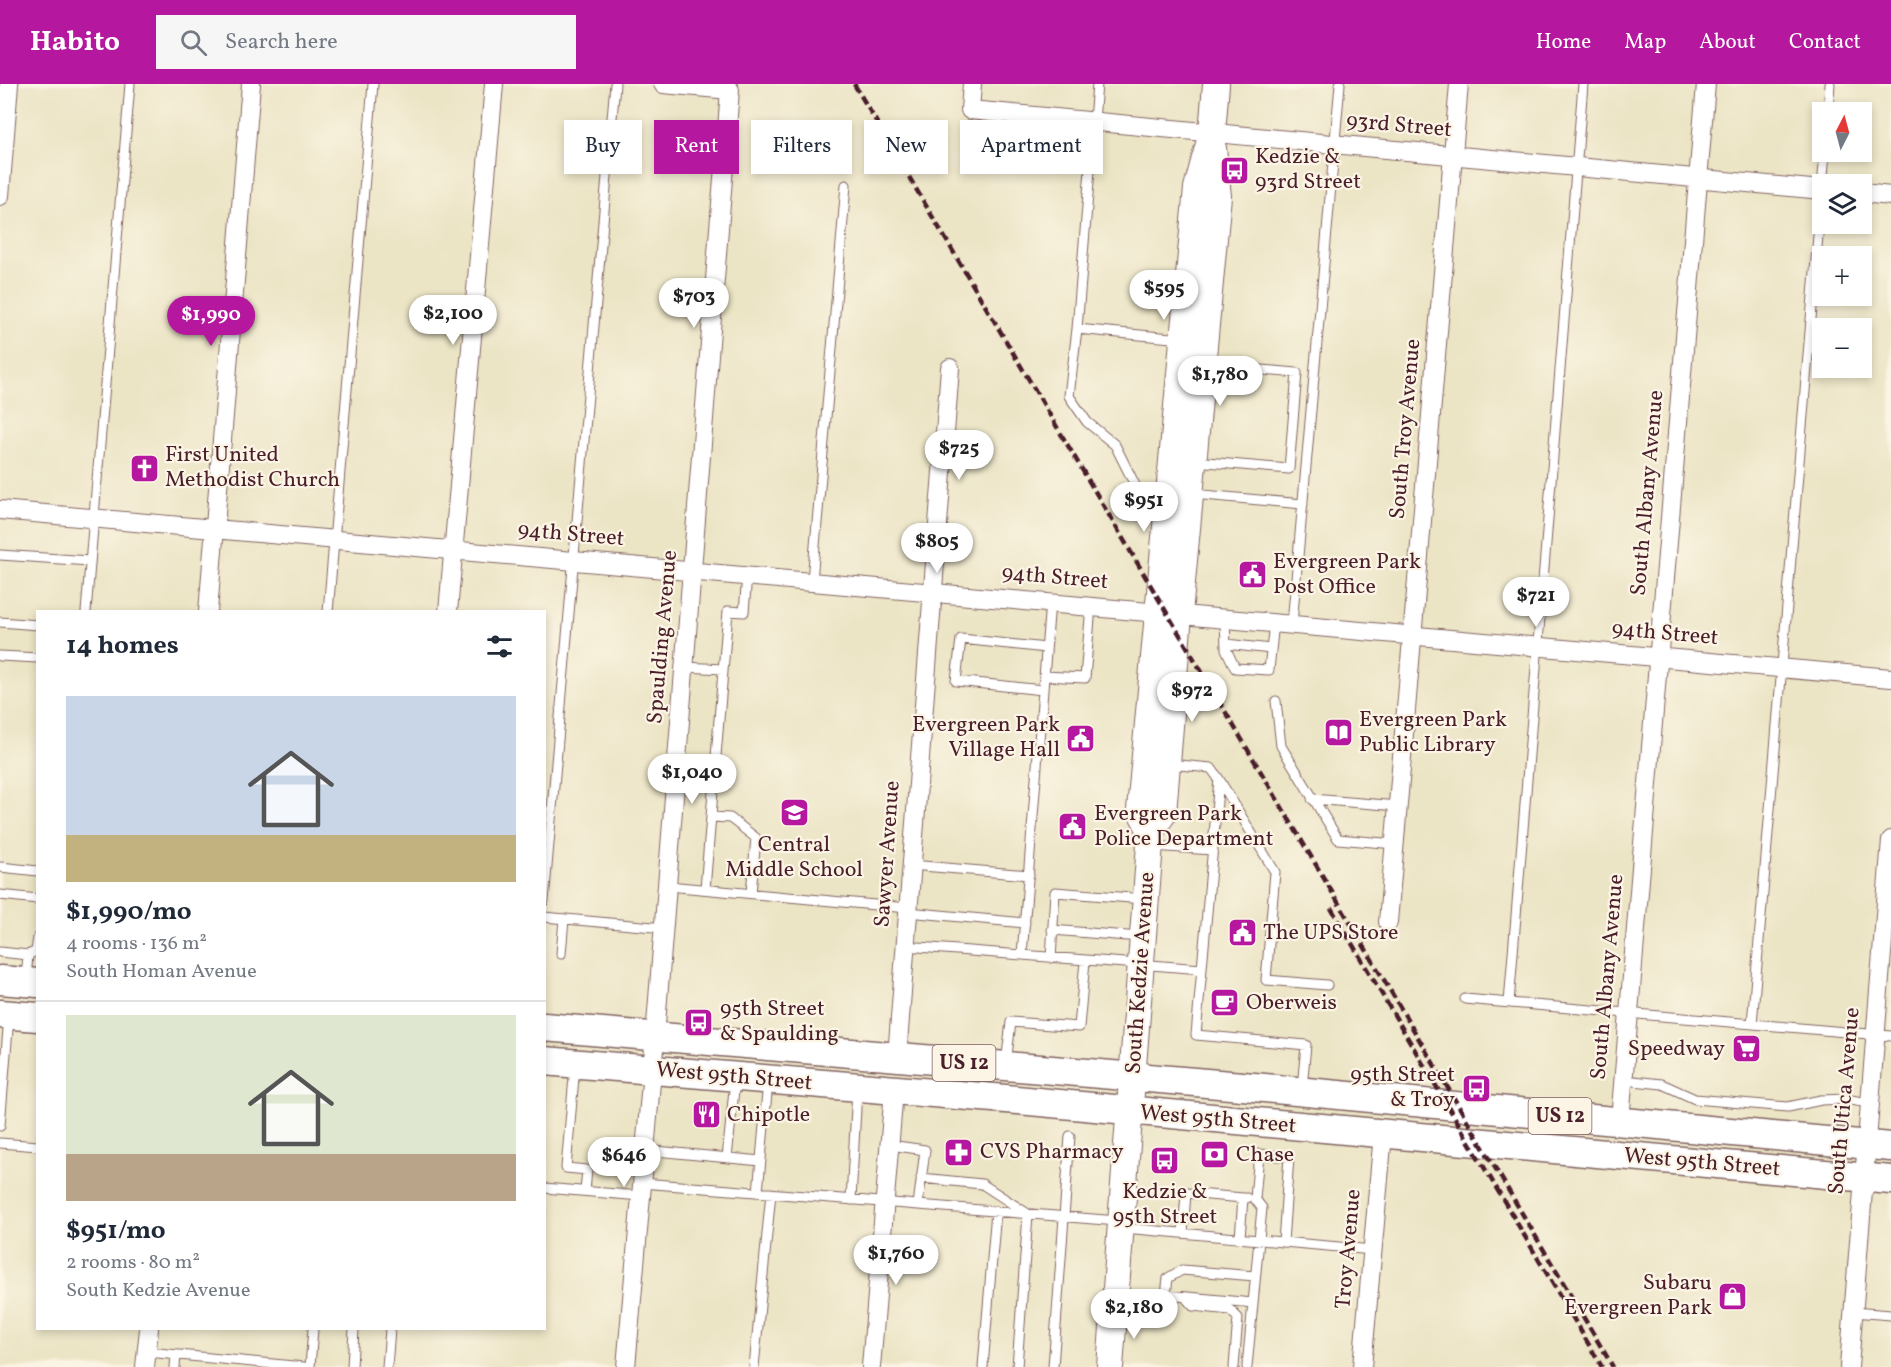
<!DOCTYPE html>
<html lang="en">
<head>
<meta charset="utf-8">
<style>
	body { margin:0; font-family:Vollkorn,serif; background:#f6f6f7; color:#1f2937; height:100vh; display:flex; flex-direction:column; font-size:22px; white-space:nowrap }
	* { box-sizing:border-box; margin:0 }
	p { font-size:20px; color:#747a83 }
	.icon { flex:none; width:33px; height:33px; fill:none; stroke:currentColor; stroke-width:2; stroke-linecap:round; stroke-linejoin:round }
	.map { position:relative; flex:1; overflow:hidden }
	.drawer { position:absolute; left:36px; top:526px; width:510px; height:720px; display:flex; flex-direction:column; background:#fff; border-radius:0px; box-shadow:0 3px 9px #0003 }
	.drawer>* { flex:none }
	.guide { position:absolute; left:564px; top:36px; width:570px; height:54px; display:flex; gap:12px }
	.needle { width:39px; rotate:6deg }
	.fabs { position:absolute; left:1812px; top:18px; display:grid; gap:12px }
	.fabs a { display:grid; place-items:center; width:60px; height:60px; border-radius:0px; background:#fff; box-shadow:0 3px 9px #0003; font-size:30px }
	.price { position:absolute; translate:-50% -51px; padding:0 14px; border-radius:21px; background:#fff; color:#222; font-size:20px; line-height:39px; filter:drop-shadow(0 2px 3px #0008) }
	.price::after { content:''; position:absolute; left:50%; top:36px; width:18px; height:14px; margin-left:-9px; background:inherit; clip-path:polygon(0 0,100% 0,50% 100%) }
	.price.current { background:#b5179e; color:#fff }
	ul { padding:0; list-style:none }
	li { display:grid; align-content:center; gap:12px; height:318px; padding:0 30px }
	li+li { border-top:2px solid #e0e1e3 }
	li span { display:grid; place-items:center; height:186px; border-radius:0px; color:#555 }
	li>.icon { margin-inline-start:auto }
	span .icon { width:108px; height:108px; fill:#fffc; stroke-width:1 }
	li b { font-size:26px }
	h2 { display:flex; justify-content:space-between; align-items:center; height:72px; padding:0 30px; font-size:26px }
	.pill { padding:0 21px; border-radius:0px; background:#fff; box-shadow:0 3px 9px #0003; font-size:21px; line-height:54px }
	.pill.current { background:#b5179e; color:#fff }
	header { display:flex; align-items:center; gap:36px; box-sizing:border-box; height:84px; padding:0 30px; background:#b5179e; color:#fff }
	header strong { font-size:28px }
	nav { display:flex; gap:33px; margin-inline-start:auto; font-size:21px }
	.search { width:420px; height:54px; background:#f6f6f7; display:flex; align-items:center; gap:15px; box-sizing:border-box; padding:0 21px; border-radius:0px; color:#747a83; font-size:22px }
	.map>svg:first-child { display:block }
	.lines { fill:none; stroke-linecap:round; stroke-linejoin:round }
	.service-casing { stroke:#826461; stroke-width:11 }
	.minor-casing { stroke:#826461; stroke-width:20 }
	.secondary-casing { stroke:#826461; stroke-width:28 }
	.primary-casing { stroke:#826461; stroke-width:31 }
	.service { stroke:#fff; stroke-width:9 }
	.minor { stroke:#fff; stroke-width:18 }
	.secondary { stroke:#fff; stroke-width:26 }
	.primary { stroke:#fff; stroke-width:28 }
	.rail { stroke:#4a1f2b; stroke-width:4.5; stroke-dasharray:9 4.5; stroke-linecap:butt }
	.labels { text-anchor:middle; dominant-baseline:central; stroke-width:4.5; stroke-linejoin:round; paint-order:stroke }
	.shield { fill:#fcf5e5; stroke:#7f5f63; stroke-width:1.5 }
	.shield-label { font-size:21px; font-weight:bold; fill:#4a1f2b }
	.street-label { font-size:22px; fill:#4a1f2b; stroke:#fcf5e5 }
	.poi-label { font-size:22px; fill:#4a1f2b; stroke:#fcf5e5; text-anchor:start }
</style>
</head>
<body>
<header>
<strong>Habito</strong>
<div class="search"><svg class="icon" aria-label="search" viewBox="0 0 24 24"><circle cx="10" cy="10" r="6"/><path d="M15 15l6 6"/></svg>Search here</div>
<nav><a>Home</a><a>Map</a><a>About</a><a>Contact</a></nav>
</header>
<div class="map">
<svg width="1891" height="1283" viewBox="0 0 1891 1283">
	<rect width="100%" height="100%" fill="#fcf5e5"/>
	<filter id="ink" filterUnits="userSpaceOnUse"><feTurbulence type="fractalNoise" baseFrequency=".0167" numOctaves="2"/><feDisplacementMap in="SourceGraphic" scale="12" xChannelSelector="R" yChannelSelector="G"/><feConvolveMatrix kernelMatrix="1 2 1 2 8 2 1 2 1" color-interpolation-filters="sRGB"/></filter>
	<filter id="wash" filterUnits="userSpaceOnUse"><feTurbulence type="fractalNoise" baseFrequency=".008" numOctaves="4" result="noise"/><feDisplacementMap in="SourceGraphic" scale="24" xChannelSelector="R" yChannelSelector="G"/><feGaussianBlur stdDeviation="1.35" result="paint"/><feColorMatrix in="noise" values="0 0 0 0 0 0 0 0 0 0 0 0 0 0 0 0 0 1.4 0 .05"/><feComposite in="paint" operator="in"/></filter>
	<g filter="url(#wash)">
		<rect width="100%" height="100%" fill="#ebe4c5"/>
	</g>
	<g filter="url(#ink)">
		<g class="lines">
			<defs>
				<path id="service" d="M1097,0L1077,245L1069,312L1087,338L1115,361L1137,405L1168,412
					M1828,28L1830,0
					M1077,245L1182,255
					M1195,377L1289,385L1297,289L1204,281
					M1192,410L1303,420
					M0,471L90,477
					M812,497L846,101
					M86,528L130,0
					M328,528L373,0
					M1225,534L1226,565L1235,584L1269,586L1274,538
					M0,538L38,541
					M1292,540L1340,0
					M1226,560L1271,565
					M0,572L38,574
					M685,583L723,585
					M1044,592L1085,594L1091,522
					M1043,606L956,597L961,555L1046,564
					M1276,617L1281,662L1338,755L1395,760
					M1169,680L1211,684L1219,695L1196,951L1306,961L1302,1004
					M1219,695L1275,788L1266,896L1327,901
					M1312,715L1398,722
					M711,733L730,734L756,754L751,809
					M1152,762L1213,766
					M911,781L1029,791
					M0,783L38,787
					M668,802L908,824
					M705,805L728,527L744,528L747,491
					M0,811L38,815
					M544,817L615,0
					M908,828L1025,839
					M544,833L664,844
					M1052,846L1140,853
					M905,862L1202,885
					M0,868L28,871
					M561,870L564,835
					M1022,871L1050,518
					M1051,874L1055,808L1144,815
					M26,896L28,871L36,867L38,854
					M1465,915L1891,952
					M1509,919L1583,0
					M1752,940L1825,68
					M1006,980L1011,938L1079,943L1085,877
					M575,982L566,1084L587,1086L585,1107
					M1624,996L1662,1000L1695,1015L1788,1023L1821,1016L1845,1015L1869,1019
					M0,1042L9,933
					M0,1059L38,1062
					M890,1061L925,1066L918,1121
					M645,1066L761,1077
					M727,1074L735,996
					M921,1094L982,1100L1028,1130L1017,1283
					M642,1099L1118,1137
					M544,1104L641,1112
					M758,1108L768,998
					M851,1116L857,1005
					M1124,1144L1373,1166
					M1183,1149L1186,1109L1243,1114
					M1240,1154L1243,1114H1247
					M1185,1213L1193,1222L1230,1226L1238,1234L1234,1283
					M1253,1219L1166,1211L1168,1194L1182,1186L1255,1192
					M1853,1228L1891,1231
					M147,1268L304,1283
					M175,1283L176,1271
					M310,1283L313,1245
					M352,1283L354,1245
					M387,1283L390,1245
					M754,1283L771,1109
					M983,1283L996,1127
					M1053,1283L1070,1052
					M1247,1283L1262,1124L1255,1115L1259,1070L1289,1073L1283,1158"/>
				<path id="minor" d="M972,0L970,26L1822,106
					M1862,109L1891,112
					M0,112L9,0
					M0,426L1891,594
					M208,528L251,0
					M448,528L494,0
					M1388,838L1459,0
					M897,973L950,284
					M1620,1037L1706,0
					M145,1283L149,1245
					M626,1283L655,953L730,6L663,0
					M871,1283L894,1006
					M1362,1283L1383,1050
					M1849,1283L1891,756"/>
				<path id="secondary" d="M1151,747L1163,730L1179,530L1218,112L1213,64
					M1110,1283L1151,747L1140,726L1197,104L1212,49L1216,0"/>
				<path id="primary" d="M0,896L38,899
					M0,930L38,933
					M544,943L1254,1003L1891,1063
					M544,977L1006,1015L1891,1096"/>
			</defs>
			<use href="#service" class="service-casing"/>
			<use href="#minor" class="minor-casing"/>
			<use href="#secondary" class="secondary-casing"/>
			<use href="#primary" class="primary-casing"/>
			<use href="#service" class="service"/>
			<use href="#minor" class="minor"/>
			<use href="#secondary" class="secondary"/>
			<use href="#primary" class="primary"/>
			<path class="rail" d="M854,0L1613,1283
				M1331,824L1602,1283"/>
		</g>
	</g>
	<defs>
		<symbol id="bus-square" viewBox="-11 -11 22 22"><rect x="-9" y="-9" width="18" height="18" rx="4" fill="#b5179e" stroke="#fcf5e5"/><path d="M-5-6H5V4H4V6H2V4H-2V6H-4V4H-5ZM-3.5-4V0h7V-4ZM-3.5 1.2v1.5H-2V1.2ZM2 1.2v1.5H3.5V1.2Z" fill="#fff"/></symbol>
		<symbol id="church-square" viewBox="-11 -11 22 22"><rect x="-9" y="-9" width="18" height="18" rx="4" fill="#b5179e" stroke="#fcf5e5"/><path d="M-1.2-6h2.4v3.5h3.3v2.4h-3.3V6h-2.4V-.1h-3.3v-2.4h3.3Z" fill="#fff"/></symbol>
		<symbol id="civic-square" viewBox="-11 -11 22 22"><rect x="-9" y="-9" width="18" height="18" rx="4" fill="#b5179e" stroke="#fcf5e5"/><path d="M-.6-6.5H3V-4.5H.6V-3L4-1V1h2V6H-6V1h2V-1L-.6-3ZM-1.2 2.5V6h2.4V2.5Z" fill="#fff"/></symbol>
		<symbol id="library-square" viewBox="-11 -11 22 22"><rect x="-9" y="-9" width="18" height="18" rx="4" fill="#b5179e" stroke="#fcf5e5"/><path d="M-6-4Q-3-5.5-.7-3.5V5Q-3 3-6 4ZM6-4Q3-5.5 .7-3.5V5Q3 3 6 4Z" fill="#fff"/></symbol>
		<symbol id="school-square" viewBox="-11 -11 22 22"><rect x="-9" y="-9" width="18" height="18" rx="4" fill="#b5179e" stroke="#fcf5e5"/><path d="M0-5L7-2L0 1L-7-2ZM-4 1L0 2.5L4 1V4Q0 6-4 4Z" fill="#fff"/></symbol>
		<symbol id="cafe-square" viewBox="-11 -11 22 22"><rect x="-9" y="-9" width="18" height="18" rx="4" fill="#b5179e" stroke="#fcf5e5"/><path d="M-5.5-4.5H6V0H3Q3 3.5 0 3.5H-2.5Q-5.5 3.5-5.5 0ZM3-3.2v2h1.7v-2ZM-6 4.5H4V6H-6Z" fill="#fff"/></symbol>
		<symbol id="supermarket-square" viewBox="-11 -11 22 22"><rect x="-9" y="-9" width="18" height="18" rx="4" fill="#b5179e" stroke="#fcf5e5"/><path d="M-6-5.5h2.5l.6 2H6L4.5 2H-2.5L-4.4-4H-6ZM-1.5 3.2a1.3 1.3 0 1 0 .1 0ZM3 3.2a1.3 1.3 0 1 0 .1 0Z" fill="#fff"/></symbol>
		<symbol id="restaurant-square" viewBox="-11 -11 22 22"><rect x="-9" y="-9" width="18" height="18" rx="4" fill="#b5179e" stroke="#fcf5e5"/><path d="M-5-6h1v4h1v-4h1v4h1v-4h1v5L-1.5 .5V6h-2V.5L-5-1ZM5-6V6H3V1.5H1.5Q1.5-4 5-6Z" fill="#fff"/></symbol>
		<symbol id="pharmacy-square" viewBox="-11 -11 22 22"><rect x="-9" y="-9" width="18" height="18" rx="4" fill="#b5179e" stroke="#fcf5e5"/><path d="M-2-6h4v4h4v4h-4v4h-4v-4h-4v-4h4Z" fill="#fff"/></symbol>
		<symbol id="bank-square" viewBox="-11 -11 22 22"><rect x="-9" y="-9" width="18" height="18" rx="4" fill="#b5179e" stroke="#fcf5e5"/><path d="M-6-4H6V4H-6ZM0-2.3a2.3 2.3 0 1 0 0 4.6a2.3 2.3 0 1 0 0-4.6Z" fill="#fff"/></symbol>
		<symbol id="shop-square" viewBox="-11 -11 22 22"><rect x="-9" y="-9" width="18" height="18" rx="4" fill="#b5179e" stroke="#fcf5e5"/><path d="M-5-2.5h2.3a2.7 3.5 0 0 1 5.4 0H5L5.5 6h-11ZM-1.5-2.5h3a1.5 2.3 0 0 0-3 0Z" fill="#fff"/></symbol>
	</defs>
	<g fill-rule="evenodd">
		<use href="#bus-square" x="1218" y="70" width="33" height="33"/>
		<use href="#church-square" x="128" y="368" width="33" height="33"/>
		<use href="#civic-square" x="1236" y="474" width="33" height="33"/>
		<use href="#library-square" x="1322" y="632" width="33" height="33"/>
		<use href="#civic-square" x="1064" y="638" width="33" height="33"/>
		<use href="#school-square" x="778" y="712" width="33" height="33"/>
		<use href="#civic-square" x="1056" y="726" width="33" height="33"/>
		<use href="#civic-square" x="1226" y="832" width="33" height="33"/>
		<use href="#cafe-square" x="1208" y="902" width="33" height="33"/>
		<use href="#bus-square" x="682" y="922" width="33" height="33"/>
		<use href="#supermarket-square" x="1730" y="948" width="33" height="33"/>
		<use href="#bus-square" x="1460" y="988" width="33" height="33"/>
		<use href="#restaurant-square" x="690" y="1014" width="33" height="33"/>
		<use href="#pharmacy-square" x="942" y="1052" width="33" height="33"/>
		<use href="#bank-square" x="1198" y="1054" width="33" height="33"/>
		<use href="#bus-square" x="1148" y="1060" width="33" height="33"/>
		<use href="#shop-square" x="1716" y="1196" width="33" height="33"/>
	</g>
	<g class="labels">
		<g class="shield">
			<rect x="932.5" y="961" width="63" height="36" rx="4.5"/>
			<rect x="1528.5" y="1014" width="63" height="36" rx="4.5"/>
		</g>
		<g class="shield-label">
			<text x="964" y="979">US 12</text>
			<text x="1560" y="1032">US 12</text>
		</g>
		<g class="street-label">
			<text transform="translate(1399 42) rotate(5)">93rd Street</text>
			<text transform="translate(1406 345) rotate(-85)">South Troy Avenue</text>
			<text transform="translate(1648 409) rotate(-85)">South Albany Avenue</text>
			<text transform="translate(571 451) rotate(5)">94th Street</text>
			<text transform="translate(1055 494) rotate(5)">94th Street</text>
			<text transform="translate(1665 550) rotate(5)">94th Street</text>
			<text transform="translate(663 553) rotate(-85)">Spaulding Avenue</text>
			<text transform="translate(888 770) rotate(-86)">Sawyer Avenue</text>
			<text transform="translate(1141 889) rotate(-86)">South Kedzie Avenue</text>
			<text transform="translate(1608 893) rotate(-85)">South Albany Avenue</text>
			<text transform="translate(734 993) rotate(5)">West 95th Street</text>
			<text transform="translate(1845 1017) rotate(-85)">South Utica Avenue</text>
			<text transform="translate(1218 1036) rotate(5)">West 95th Street</text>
			<text transform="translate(1702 1079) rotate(5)">West 95th Street</text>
			<text transform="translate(1349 1165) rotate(-85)">Troy Avenue</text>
		</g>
		<g class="poi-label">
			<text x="1255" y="73">Kedzie &amp;<tspan x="1255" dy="25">93rd Street</tspan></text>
			<text x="165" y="371">First United<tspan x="165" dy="25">Methodist Church</tspan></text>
			<text x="1273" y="478">Evergreen Park<tspan x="1273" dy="25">Post Office</tspan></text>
			<text x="1359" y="636">Evergreen Park<tspan x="1359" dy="25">Public Library</tspan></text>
			<text x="1060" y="641" text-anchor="end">Evergreen Park<tspan x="1060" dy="25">Village Hall</tspan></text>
			<text x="1094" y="730">Evergreen Park<tspan x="1094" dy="25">Police Department</tspan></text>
			<text x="794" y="761" text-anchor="middle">Central<tspan x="794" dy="25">Middle School</tspan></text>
			<text x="1263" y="849">The UPS Store</text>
			<text x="1246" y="919">Oberweis</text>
			<text x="720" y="925">95th Street<tspan x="720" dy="25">&amp; Spaulding</tspan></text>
			<text x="1725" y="965" text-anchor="end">Speedway</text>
			<text x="1455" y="991" text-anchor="end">95th Street<tspan x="1455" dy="25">&amp; Troy</tspan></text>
			<text x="727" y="1031">Chipotle</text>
			<text x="980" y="1068">CVS Pharmacy</text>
			<text x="1236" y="1071">Chase</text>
			<text x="1165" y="1108" text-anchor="middle">Kedzie &amp;<tspan x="1165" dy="25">95th Street</tspan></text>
			<text x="1712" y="1199" text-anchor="end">Subaru<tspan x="1712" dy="25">Evergreen Park</tspan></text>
		</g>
	</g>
</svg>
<div class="fabs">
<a><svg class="needle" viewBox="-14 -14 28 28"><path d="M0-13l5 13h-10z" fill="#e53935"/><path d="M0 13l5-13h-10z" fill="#747a83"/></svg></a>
<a><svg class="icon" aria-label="layers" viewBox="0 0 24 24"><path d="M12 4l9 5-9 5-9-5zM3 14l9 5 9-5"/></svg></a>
<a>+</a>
<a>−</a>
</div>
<b class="price" style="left:1164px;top:237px">$595</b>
<b class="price" style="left:694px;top:245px">$703</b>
<b class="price" style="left:453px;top:262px">$2,100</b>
<b class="price current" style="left:211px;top:263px">$1,990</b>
<b class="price" style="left:1220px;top:323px">$1,780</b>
<b class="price" style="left:959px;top:397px">$725</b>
<b class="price" style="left:1144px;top:449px">$951</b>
<b class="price" style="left:937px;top:490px">$805</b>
<b class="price" style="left:1536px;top:544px">$721</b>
<b class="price" style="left:1192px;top:639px">$972</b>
<b class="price" style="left:692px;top:721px">$1,040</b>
<b class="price" style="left:624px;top:1104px">$646</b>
<b class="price" style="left:896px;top:1202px">$1,760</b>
<b class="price" style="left:1134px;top:1256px">$2,180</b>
<div class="guide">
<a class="pill">Buy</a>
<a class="pill current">Rent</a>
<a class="pill">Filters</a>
<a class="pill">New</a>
<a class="pill">Apartment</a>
</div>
<section class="drawer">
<h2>14 homes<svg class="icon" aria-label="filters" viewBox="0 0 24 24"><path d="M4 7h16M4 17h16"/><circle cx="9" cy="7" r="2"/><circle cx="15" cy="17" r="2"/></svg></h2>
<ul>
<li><span style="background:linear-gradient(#c9d6e8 75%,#c2b280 0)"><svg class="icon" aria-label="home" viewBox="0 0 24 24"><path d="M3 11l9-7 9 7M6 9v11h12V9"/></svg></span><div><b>$1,990/mo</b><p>4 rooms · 136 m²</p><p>South Homan Avenue</p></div></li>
<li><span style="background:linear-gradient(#dfe7d0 75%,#b9a48a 0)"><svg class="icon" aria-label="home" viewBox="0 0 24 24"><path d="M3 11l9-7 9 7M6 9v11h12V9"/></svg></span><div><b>$951/mo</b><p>2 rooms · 80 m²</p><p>South Kedzie Avenue</p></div></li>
</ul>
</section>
</div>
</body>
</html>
